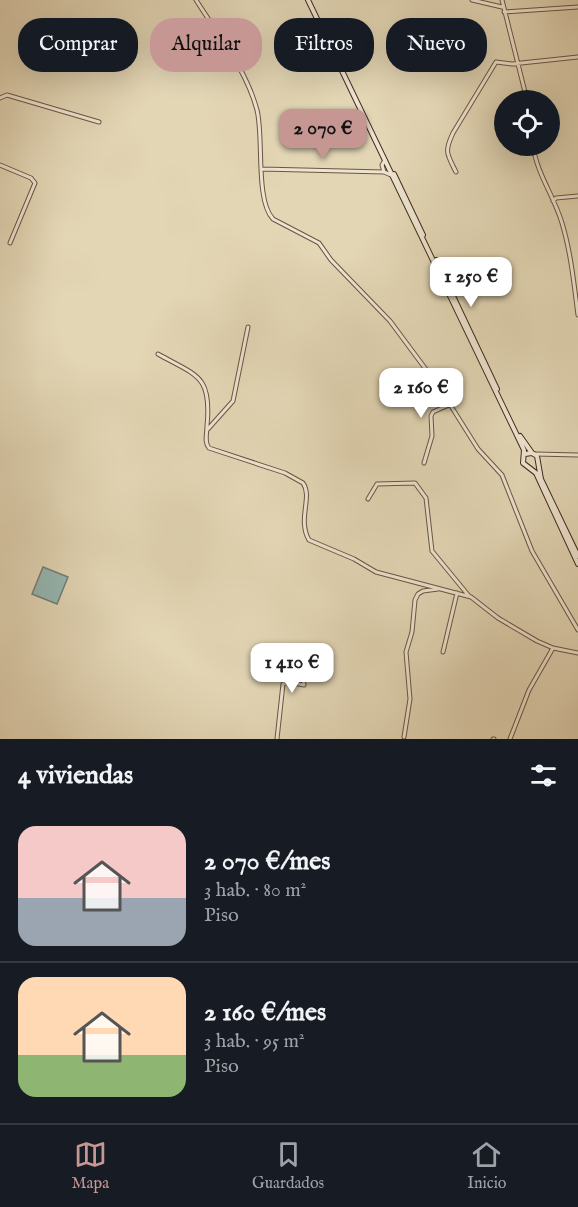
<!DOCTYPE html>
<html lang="es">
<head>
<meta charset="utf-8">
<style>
	body { margin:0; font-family:"IM FELL English",serif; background:#242831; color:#f1f3f6; height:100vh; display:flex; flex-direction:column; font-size:22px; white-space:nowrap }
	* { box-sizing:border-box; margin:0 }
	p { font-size:20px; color:#9ea1a6 }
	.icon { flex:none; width:33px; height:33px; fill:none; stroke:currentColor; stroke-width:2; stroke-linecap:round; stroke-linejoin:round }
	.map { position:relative; height:739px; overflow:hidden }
	.drawer { display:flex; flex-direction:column; background:#171b24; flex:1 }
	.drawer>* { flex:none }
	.guide { position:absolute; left:18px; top:18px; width:543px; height:54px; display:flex; gap:12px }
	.fabs { position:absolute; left:494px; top:90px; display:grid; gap:12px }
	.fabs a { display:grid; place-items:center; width:66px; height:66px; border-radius:50%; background:#171b24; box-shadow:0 6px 24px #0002; font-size:30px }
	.price { position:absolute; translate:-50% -51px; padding:0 14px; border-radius:12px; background:#fff; color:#222; font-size:20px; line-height:39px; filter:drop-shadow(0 2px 3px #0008) }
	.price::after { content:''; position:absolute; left:50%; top:36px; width:18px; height:14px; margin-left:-9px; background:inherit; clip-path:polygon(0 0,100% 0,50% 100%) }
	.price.current { background:#c59692; color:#111 }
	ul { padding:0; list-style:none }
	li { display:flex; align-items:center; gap:18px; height:150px; padding:0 18px }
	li+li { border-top:2px solid #363941 }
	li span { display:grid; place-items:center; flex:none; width:168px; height:120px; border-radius:18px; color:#555 }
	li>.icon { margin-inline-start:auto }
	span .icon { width:72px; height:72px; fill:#fffc; stroke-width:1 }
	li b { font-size:26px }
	h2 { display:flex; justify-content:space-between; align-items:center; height:72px; padding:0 18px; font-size:26px }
	.pill { padding:0 21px; border-radius:24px; background:#171b24; box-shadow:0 6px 24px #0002; font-size:21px; line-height:54px }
	.pill.current { background:#c59692; color:#111 }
	.dock { display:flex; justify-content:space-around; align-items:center; height:84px; border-top:2px solid #363941; background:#171b24; font-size:16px; color:#9ea1a6 }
	.dock a { display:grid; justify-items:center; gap:3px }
	.dock .current { color:#c59692 }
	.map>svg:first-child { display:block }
	.water { fill:#96b8b4; stroke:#747f78; stroke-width:1.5 }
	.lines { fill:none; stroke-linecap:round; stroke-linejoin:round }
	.minor-casing { stroke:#6a5544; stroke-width:5 }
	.secondary-casing { stroke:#412a1f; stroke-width:6 }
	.minor { stroke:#ede4cf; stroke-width:3 }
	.secondary { stroke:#ede4cf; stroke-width:4 }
</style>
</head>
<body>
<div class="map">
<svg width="578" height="739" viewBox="0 0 578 739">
	<rect width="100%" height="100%" fill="#e3d6b5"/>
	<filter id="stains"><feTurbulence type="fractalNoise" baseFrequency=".00333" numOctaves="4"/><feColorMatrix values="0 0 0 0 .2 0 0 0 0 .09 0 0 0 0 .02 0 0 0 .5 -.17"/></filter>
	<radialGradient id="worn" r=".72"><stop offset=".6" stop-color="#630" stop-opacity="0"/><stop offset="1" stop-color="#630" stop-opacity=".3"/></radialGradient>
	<path class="water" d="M43,567L68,577L57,604L32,594Z"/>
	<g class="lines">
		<defs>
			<path id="minor" d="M196,0C218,35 246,69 257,110C264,137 255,200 273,219L319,243L331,260L390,321L439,387L478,449L502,475L532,551L578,630
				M472,0L502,7
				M502,0L527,100
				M504,12L578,7
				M0,98L7,95L99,122
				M533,146C537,174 554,196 562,223C571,253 574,284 578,315
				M0,165L31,178L35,183L10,243
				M262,169L384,172L391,175
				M384,172L382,165L385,160
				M456,172C447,154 444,152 453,133L496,62L512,64L578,57
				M553,201L556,198L578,196
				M158,354C197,376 212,375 207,426C207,434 204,442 209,448L285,473L303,483C313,497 297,519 309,540L354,559L376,572L471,597L498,618L537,641L553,648L578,653
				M208,429L233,401L248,327
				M535,454L578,455
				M424,463L432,436L431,416L433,412L451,404
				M368,499L377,484L415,483L426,498L432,551L469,596
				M443,652L457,593
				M404,737L410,699L406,652L412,632L415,600L418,594L423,591L438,589
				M277,739L283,684L288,682L304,685L302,672
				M493,739H494
				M510,739L529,690L553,648"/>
			<path id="secondary" d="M308,0L524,450L523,463L536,473L578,564
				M394,174L423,235
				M436,260L497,389
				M520,436L532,453
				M525,454L532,453L537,456L541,479L578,556"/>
		</defs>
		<use href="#minor" class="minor-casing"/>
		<use href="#secondary" class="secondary-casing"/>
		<use href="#minor" class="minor"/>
		<use href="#secondary" class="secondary"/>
	</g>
	<rect width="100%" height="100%" filter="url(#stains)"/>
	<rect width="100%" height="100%" fill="url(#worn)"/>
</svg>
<div class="fabs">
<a><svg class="icon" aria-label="locate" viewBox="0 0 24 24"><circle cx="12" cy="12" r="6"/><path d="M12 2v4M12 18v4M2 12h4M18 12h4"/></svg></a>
</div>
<b class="price current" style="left:323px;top:160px">2 070 €</b>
<b class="price" style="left:471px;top:308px">1 250 €</b>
<b class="price" style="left:421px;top:419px">2 160 €</b>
<b class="price" style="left:292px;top:694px">1 410 €</b>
<div class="guide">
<a class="pill">Comprar</a>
<a class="pill current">Alquilar</a>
<a class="pill">Filtros</a>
<a class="pill">Nuevo</a>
</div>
</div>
<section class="drawer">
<h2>4 viviendas<svg class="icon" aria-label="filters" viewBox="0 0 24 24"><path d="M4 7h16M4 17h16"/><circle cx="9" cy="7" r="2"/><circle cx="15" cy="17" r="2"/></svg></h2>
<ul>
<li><span style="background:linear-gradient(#f6c9c9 60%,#9aa5b1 0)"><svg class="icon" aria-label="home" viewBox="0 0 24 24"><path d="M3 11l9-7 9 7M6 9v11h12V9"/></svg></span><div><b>2 070 €/mes</b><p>3 hab. · 80 m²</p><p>Piso</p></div></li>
<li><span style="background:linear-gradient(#ffd9b3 65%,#8fb573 0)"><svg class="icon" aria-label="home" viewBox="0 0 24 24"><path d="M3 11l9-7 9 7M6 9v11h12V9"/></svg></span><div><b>2 160 €/mes</b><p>3 hab. · 95 m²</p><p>Piso</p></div></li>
</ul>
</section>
<nav class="dock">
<a class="current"><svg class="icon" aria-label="map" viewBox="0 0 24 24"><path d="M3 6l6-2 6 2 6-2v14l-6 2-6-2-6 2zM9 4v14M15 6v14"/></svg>Mapa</a>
<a><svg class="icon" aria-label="saved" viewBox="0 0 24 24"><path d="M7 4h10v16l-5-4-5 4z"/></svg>Guardados</a>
<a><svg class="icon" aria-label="home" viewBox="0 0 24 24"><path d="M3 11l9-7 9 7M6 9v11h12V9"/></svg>Inicio</a>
</nav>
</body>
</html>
